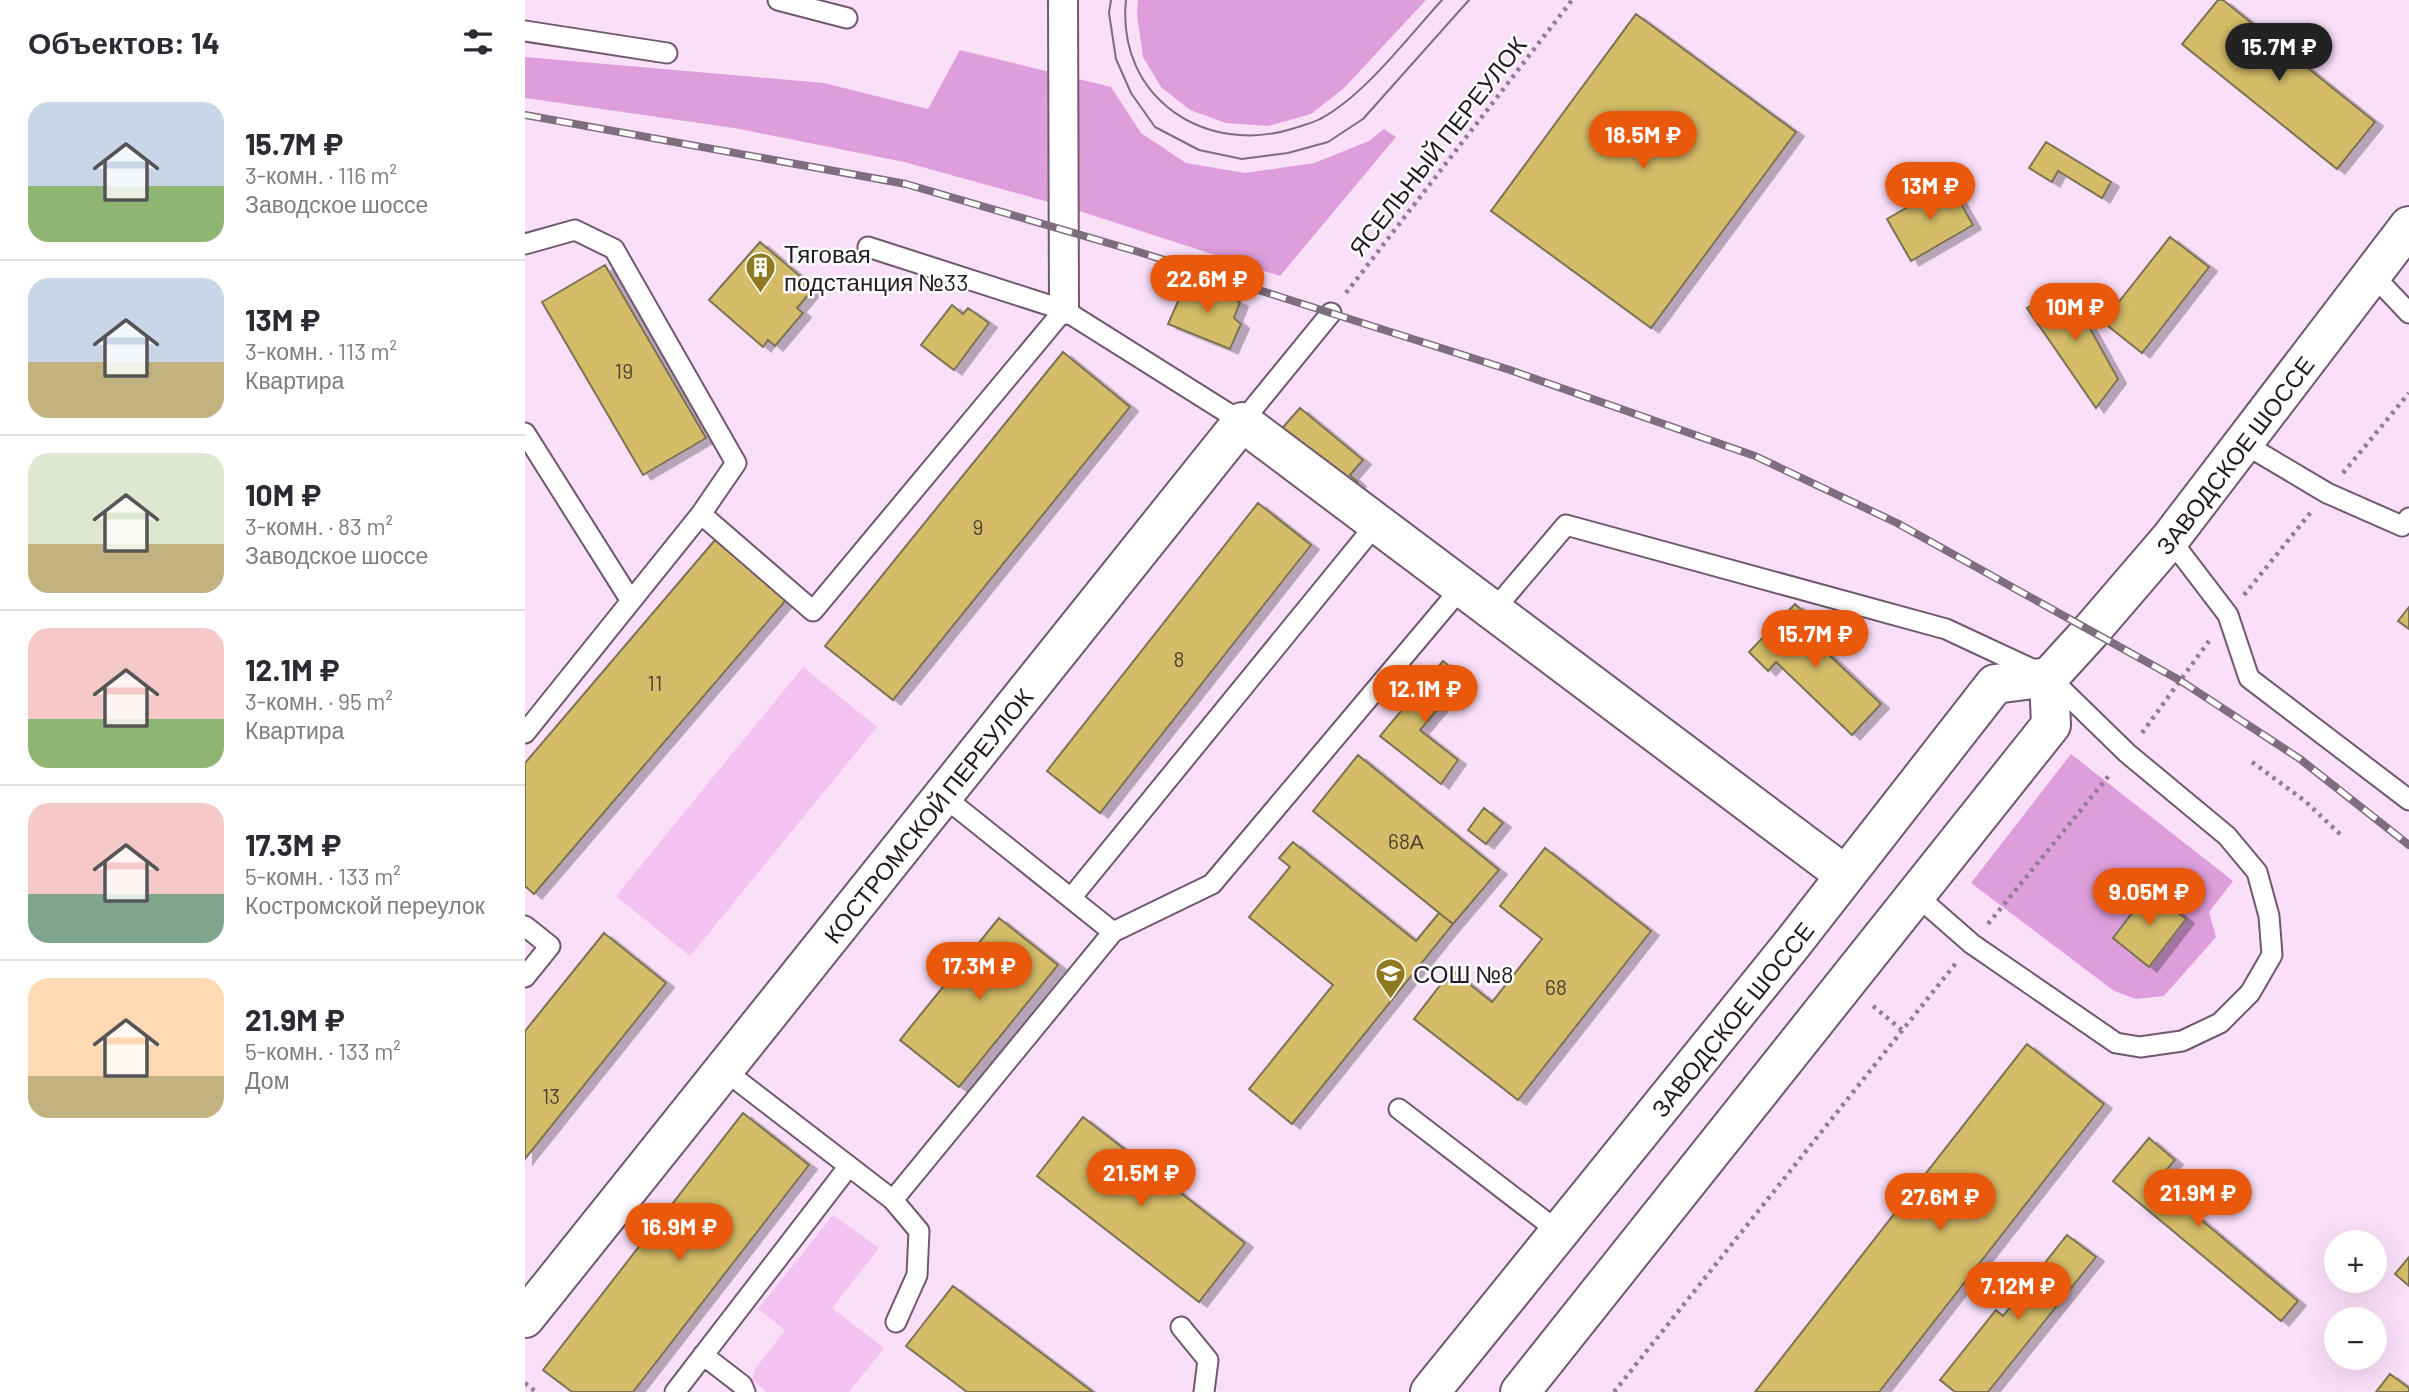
<!DOCTYPE html>
<html lang="ru">
<head>
<meta charset="utf-8">
<style>
	body { margin:0; font-family:Barlow,sans-serif; background:#f7f7f7; color:#2b2b33; height:100vh; display:flex; flex-direction:column; font-size:26px; white-space:nowrap }
	* { box-sizing:border-box; margin:0 }
	p { font-size:23px; color:#7c7c81 }
	.icon { flex:none; width:38px; height:38px; fill:none; stroke:currentColor; stroke-width:2; stroke-linecap:round; stroke-linejoin:round }
	.map { position:relative; flex:1; overflow:hidden }
	.side { display:flex; flex-direction:column; background:#fff; width:525px }
	.side>* { flex:none }
	.fabs { position:absolute; left:1799px; top:1230px; display:grid; gap:14px }
	.fabs a { display:grid; place-items:center; width:63px; height:63px; border-radius:50%; background:#fff; box-shadow:0 7px 28px #0002; font-size:35px }
	.price { position:absolute; translate:-50% -60px; padding:0 16px; border-radius:24px; background:#ea580c; color:#fff; font-size:23px; line-height:46px; filter:drop-shadow(0 2px 4px #0008) }
	.price::after { content:''; position:absolute; left:50%; top:42px; width:21px; height:16px; margin-left:-10px; background:inherit; clip-path:polygon(0 0,100% 0,50% 100%) }
	.price.on { background:#222; color:#fff }
	ul { padding:0; list-style:none }
	li { display:flex; align-items:center; gap:21px; height:175px; padding:0 28px }
	li+li { border-top:2px solid #e1e1e2 }
	li span { display:grid; place-items:center; flex:none; width:196px; height:140px; border-radius:21px; color:#555 }
	li>.icon { margin-inline-start:auto }
	span .icon { width:84px; height:84px; fill:#fffc; stroke-width:1 }
	li b { font-size:30px }
	h2 { display:flex; justify-content:space-between; align-items:center; height:84px; padding:0 28px; font-size:30px }
	main { display:flex; flex:1; min-height:0 }
	.map>svg:first-child { display:block }
	.green { fill:#f3c2f1 }
	.forest { fill:#dd9edb }
	.building { fill:#d4bc67; stroke:#7c7355; stroke-width:2; filter:url(#shadow) }
	.lines { fill:none; stroke-linecap:round; stroke-linejoin:round }
	.service-casing { stroke:#70586f; stroke-width:23 }
	.pedestrian-casing { stroke:#70586f; stroke-width:32 }
	.minor-casing { stroke:#70586f; stroke-width:42 }
	.primary-casing { stroke:#70586f; stroke-width:42 }
	.path { stroke:#917e90; stroke-width:4.5; stroke-dasharray:3.5 5; stroke-linecap:butt }
	.service { stroke:#fff; stroke-width:19 }
	.pedestrian { stroke:#fff; stroke-width:28 }
	.minor { stroke:#fff; stroke-width:38 }
	.primary { stroke:#fff; stroke-width:38 }
	.tram { stroke:#7e6d7e; stroke-width:2 }
	.rail-casing { stroke:#7e6d7e; stroke-width:8 }
	.rail { stroke:#fff; stroke-width:5; stroke-dasharray:16; stroke-linecap:butt }
	.labels { text-anchor:middle; dominant-baseline:central; stroke-width:5; stroke-linejoin:round; paint-order:stroke }
	.number-label { font-size:21px; fill:#4f4234 }
	.street-label { font-size:24px; fill:#231923; stroke:#fff }
	.poi-label { font-size:24px; fill:#231923; stroke:#fff; text-anchor:start }
</style>
</head>
<body>
<main>
<section class="side">
<h2>Объектов: 14<svg class="icon" aria-label="filters" viewBox="0 0 24 24"><path d="M4 7h16M4 17h16"/><circle cx="9" cy="7" r="2"/><circle cx="15" cy="17" r="2"/></svg></h2>
<ul>
<li><span style="background:linear-gradient(#c9d6e8 60%,#8fb573 0)"><svg class="icon" aria-label="home" viewBox="0 0 24 24"><path d="M3 11l9-7 9 7M6 9v11h12V9"/></svg></span><div><b>15.7M ₽</b><p>3-комн. · 116 m²</p><p>Заводское шоссе</p></div></li>
<li><span style="background:linear-gradient(#c9d6e8 60%,#c2b280 0)"><svg class="icon" aria-label="home" viewBox="0 0 24 24"><path d="M3 11l9-7 9 7M6 9v11h12V9"/></svg></span><div><b>13M ₽</b><p>3-комн. · 113 m²</p><p>Квартира</p></div></li>
<li><span style="background:linear-gradient(#dfe7d0 65%,#c2b280 0)"><svg class="icon" aria-label="home" viewBox="0 0 24 24"><path d="M3 11l9-7 9 7M6 9v11h12V9"/></svg></span><div><b>10M ₽</b><p>3-комн. · 83 m²</p><p>Заводское шоссе</p></div></li>
<li><span style="background:linear-gradient(#f6c9c9 65%,#8fb573 0)"><svg class="icon" aria-label="home" viewBox="0 0 24 24"><path d="M3 11l9-7 9 7M6 9v11h12V9"/></svg></span><div><b>12.1M ₽</b><p>3-комн. · 95 m²</p><p>Квартира</p></div></li>
<li><span style="background:linear-gradient(#f6c9c9 65%,#7fa58c 0)"><svg class="icon" aria-label="home" viewBox="0 0 24 24"><path d="M3 11l9-7 9 7M6 9v11h12V9"/></svg></span><div><b>17.3M ₽</b><p>5-комн. · 133 m²</p><p>Костромской переулок</p></div></li>
<li><span style="background:linear-gradient(#ffd9b3 70%,#c2b280 0)"><svg class="icon" aria-label="home" viewBox="0 0 24 24"><path d="M3 11l9-7 9 7M6 9v11h12V9"/></svg></span><div><b>21.9M ₽</b><p>5-комн. · 133 m²</p><p>Дом</p></div></li>
</ul>
</section>
<div class="map">
<svg width="1884" height="1392" viewBox="0 0 1884 1392">
	<defs>
		<filter id="shadow"><feDropShadow dx="8" dy="4.5" stdDeviation="0" flood-color="#0004"/></filter>
	</defs>
	<rect width="100%" height="100%" fill="#fadff9"/>
	<path class="green" d="M278,667L352,727L165,956L91,896Z
		M308,1215L354,1248L307,1308L359,1348L324,1392H242L227,1380L230,1369L260,1330L233,1309Z"/>
	<path class="forest" d="M613,0H901L819,88L786,114L743,126L701,123L665,110L636,87L618,57L612,14Z
		M435,50L586,87L616,133L661,163L720,173L789,163L844,141L859,129L871,137L755,276L545,208L379,162L209,128L0,98V57L299,83L403,109Z
		M1546,754L1708,881L1684,912L1691,937L1639,996L1611,999L1589,991L1446,883Z"/>
	<path class="building" d="M1693,0H1698L1850,122L1812,169L1657,44Z
		M1111,14L1271,132L1126,328L966,211Z
		M1521,142L1586,182L1577,198L1533,171L1527,182L1504,168Z
		M1424,183L1448,225L1386,261L1362,219Z
		M1645,237L1684,267L1617,353L1578,322Z
		M235,242L289,288L272,308L278,313L250,346L243,340L238,347L184,300Z
		M80,265L181,438L118,475L17,302Z
		M663,279L715,302L709,318L716,324L705,349L643,324Z
		M1541,285L1593,379L1571,408L1502,308Z
		M427,305L438,314L443,308L464,323L429,370L396,345Z
		M538,352L605,407L368,700L300,646Z
		M775,408L838,460L825,475L833,482L824,493L752,434Z
		M733,503L786,545L575,813L522,771Z
		M190,540L261,600L9,894L0,886V763Z
		M1270,604L1291,623L1281,633L1356,704L1327,735L1251,662L1243,671L1224,652Z
		M1884,607V629L1873,621Z
		M918,661L939,678L895,730L933,760L916,784L855,736Z
		M833,755L974,870L928,924L788,811Z
		M959,808L978,823L961,844L943,830Z
		M768,842L891,941L914,913L928,924L767,1124L724,1089L808,985L724,917L765,867L754,858Z
		M1020,848L1126,931L993,1100L889,1019L927,970L967,1002L1017,939L975,906Z
		M1625,890L1661,919L1624,967L1588,938Z
		M474,918L533,965L434,1087L375,1040Z
		M79,933L141,983L0,1159V1031Z
		M1502,1044L1579,1104L1354,1392H1230Z
		M218,1113L284,1165L108,1392H47L18,1370Z
		M558,1117L720,1243L674,1302L512,1176Z
		M1624,1138L1650,1160L1631,1182L1773,1301L1756,1321L1588,1181Z
		M1542,1235L1571,1257L1463,1392H1430L1415,1380L1471,1310L1478,1316Z
		M1884,1257V1286L1870,1274Z
		M428,1286L568,1392H442L381,1346Z
		M1865,1374L1884,1388V1392H1851Z"/>
	<g class="lines">
		<defs>
			<path id="service" d="M253,0L322,18
				M0,31L142,53
				M0,244L50,230L89,249L211,463L176,514
				M343,247L539,310L717,422L806,313
				M1847,274L1884,313
				M0,433L106,601
				M1718,443L1802,493L1877,526L1884,518
				M1645,539L1703,615L1724,678L1884,800
				M968,611L1041,525L1421,629L1524,677L1602,753L1702,836L1732,872L1744,916L1747,955L1725,993L1695,1023L1657,1041L1615,1047L1591,1043L1447,944L1391,895
				M0,733L176,514L288,611L539,310
				M546,898L852,523
				M0,926L25,946L0,977
				M588,932L687,884L937,587
				M199,1070L368,1200L588,932L418,796
				M874,1109L1034,1232
				M368,1200L394,1231L392,1275L371,1322
				M656,1327L683,1360L679,1392
				M178,1355L217,1385L220,1392
				M150,1392L324,1166"/>
			<path id="pedestrian" d="M538,0L539,310"/>
			<g id="minor">
				<path id="s1" d="M0,1318L717,422L1320,875"/>
			</g>
			<g id="primary">
				<path id="s2" d="M905,1392L1268,943L1470,684L1524,677L1566,631L1645,539L1884,226"/>
				<path d="M995,1392L1526,725L1524,677"/>
			</g>
		</defs>
		<use href="#service" class="service-casing"/>
		<use href="#pedestrian" class="pedestrian-casing"/>
		<use href="#minor" class="minor-casing"/>
		<use href="#primary" class="primary-casing"/>
		<path class="path" d="M821,293L1047,0
			M1818,473L1884,393
			M1719,595L1786,512
			M1617,733L1684,641
			M1727,762L1780,801L1817,836
			M1463,924L1586,773
			M1348,1006L1377,1030
			M0,1383L11,1392
			M1089,1392L1431,963"/>
		<use href="#service" class="service"/>
		<use href="#pedestrian" class="pedestrian"/>
		<use href="#minor" class="minor"/>
		<use href="#primary" class="primary"/>
		<path class="tram" d="M586,0L584,13L591,59L606,93L630,127L674,150L717,159L763,153L803,142L838,119L944,0
			M601,0C591,98 681,157 770,128C778,125 788,123 795,119C839,96 883,37 917,0"/>
		<defs>
			<path id="rail" d="M0,115L381,184L614,252L985,370L1230,456L1372,523L1656,681L1775,759L1884,845"/>
		</defs>
		<use href="#rail" class="rail-casing"/>
		<use href="#rail" class="rail"/>
	</g>
	<defs>
		<symbol id="building-pin" viewBox="-11 -11 22 30"><path d="M0 17L-7.5 6A9.5 9.5 0 1 1 7.5 6Z" fill="#907a20" stroke="#fff"/><path d="M-4-6H4V6H1V3H-1V6H-4ZM-2.5-4.3h1.7v1.8h-1.7ZM.8-4.3h1.7v1.8H.8ZM-2.5-1h1.7V.8h-1.7ZM.8-1h1.7V.8H.8Z" fill="#fff"/></symbol>
		<symbol id="school-pin" viewBox="-11 -11 22 30"><path d="M0 17L-7.5 6A9.5 9.5 0 1 1 7.5 6Z" fill="#907a20" stroke="#fff"/><path d="M0-5L7-2L0 1L-7-2ZM-4 1L0 2.5L4 1V4Q0 6-4 4Z" fill="#fff"/></symbol>
	</defs>
	<g fill-rule="evenodd">
		<use href="#building-pin" x="218" y="250" width="35" height="47"/>
		<use href="#school-pin" x="848" y="956" width="35" height="47"/>
	</g>
	<g class="labels">
		<g class="number-label">
			<text x="99" y="370">19</text>
			<text x="453" y="526">9</text>
			<text x="654" y="658">8</text>
			<text x="130" y="682">11</text>
			<text x="881" y="840">68А</text>
			<text x="1031" y="986">68</text>
			<text x="26" y="1095">13</text>
		</g>
		<g class="street-label">
			<text transform="translate(912 146) rotate(-52)">ЯСЕЛЬНЫЙ ПЕРЕУЛОК</text>
			<text stroke="none"><textPath href="#s2" startOffset="1250">ЗАВОДСКОЕ ШОССЕ</textPath></text>
			<text stroke="none"><textPath href="#s1" startOffset="644">КОСТРОМСКОЙ ПЕРЕУЛОК</textPath></text>
			<text stroke="none"><textPath href="#s2" startOffset="480">ЗАВОДСКОЕ ШОССЕ</textPath></text>
		</g>
		<g class="poi-label">
			<text x="259" y="253">Тяговая<tspan x="259" dy="28">подстанция №33</tspan></text>
			<text x="888" y="973">СОШ №8</text>
		</g>
	</g>
</svg>
<div class="fabs">
<a>+</a>
<a>−</a>
</div>
<b class="price on" style="left:1754px;top:83px">15.7M ₽</b>
<b class="price" style="left:1118px;top:171px">18.5M ₽</b>
<b class="price" style="left:1405px;top:222px">13M ₽</b>
<b class="price" style="left:682px;top:315px">22.6M ₽</b>
<b class="price" style="left:1550px;top:343px">10M ₽</b>
<b class="price" style="left:1290px;top:670px">15.7M ₽</b>
<b class="price" style="left:900px;top:725px">12.1M ₽</b>
<b class="price" style="left:1624px;top:928px">9.05M ₽</b>
<b class="price" style="left:454px;top:1002px">17.3M ₽</b>
<b class="price" style="left:616px;top:1209px">21.5M ₽</b>
<b class="price" style="left:1673px;top:1229px">21.9M ₽</b>
<b class="price" style="left:1415px;top:1233px">27.6M ₽</b>
<b class="price" style="left:154px;top:1263px">16.9M ₽</b>
<b class="price" style="left:1493px;top:1322px">7.12M ₽</b>
</div>
</main>
</body>
</html>
